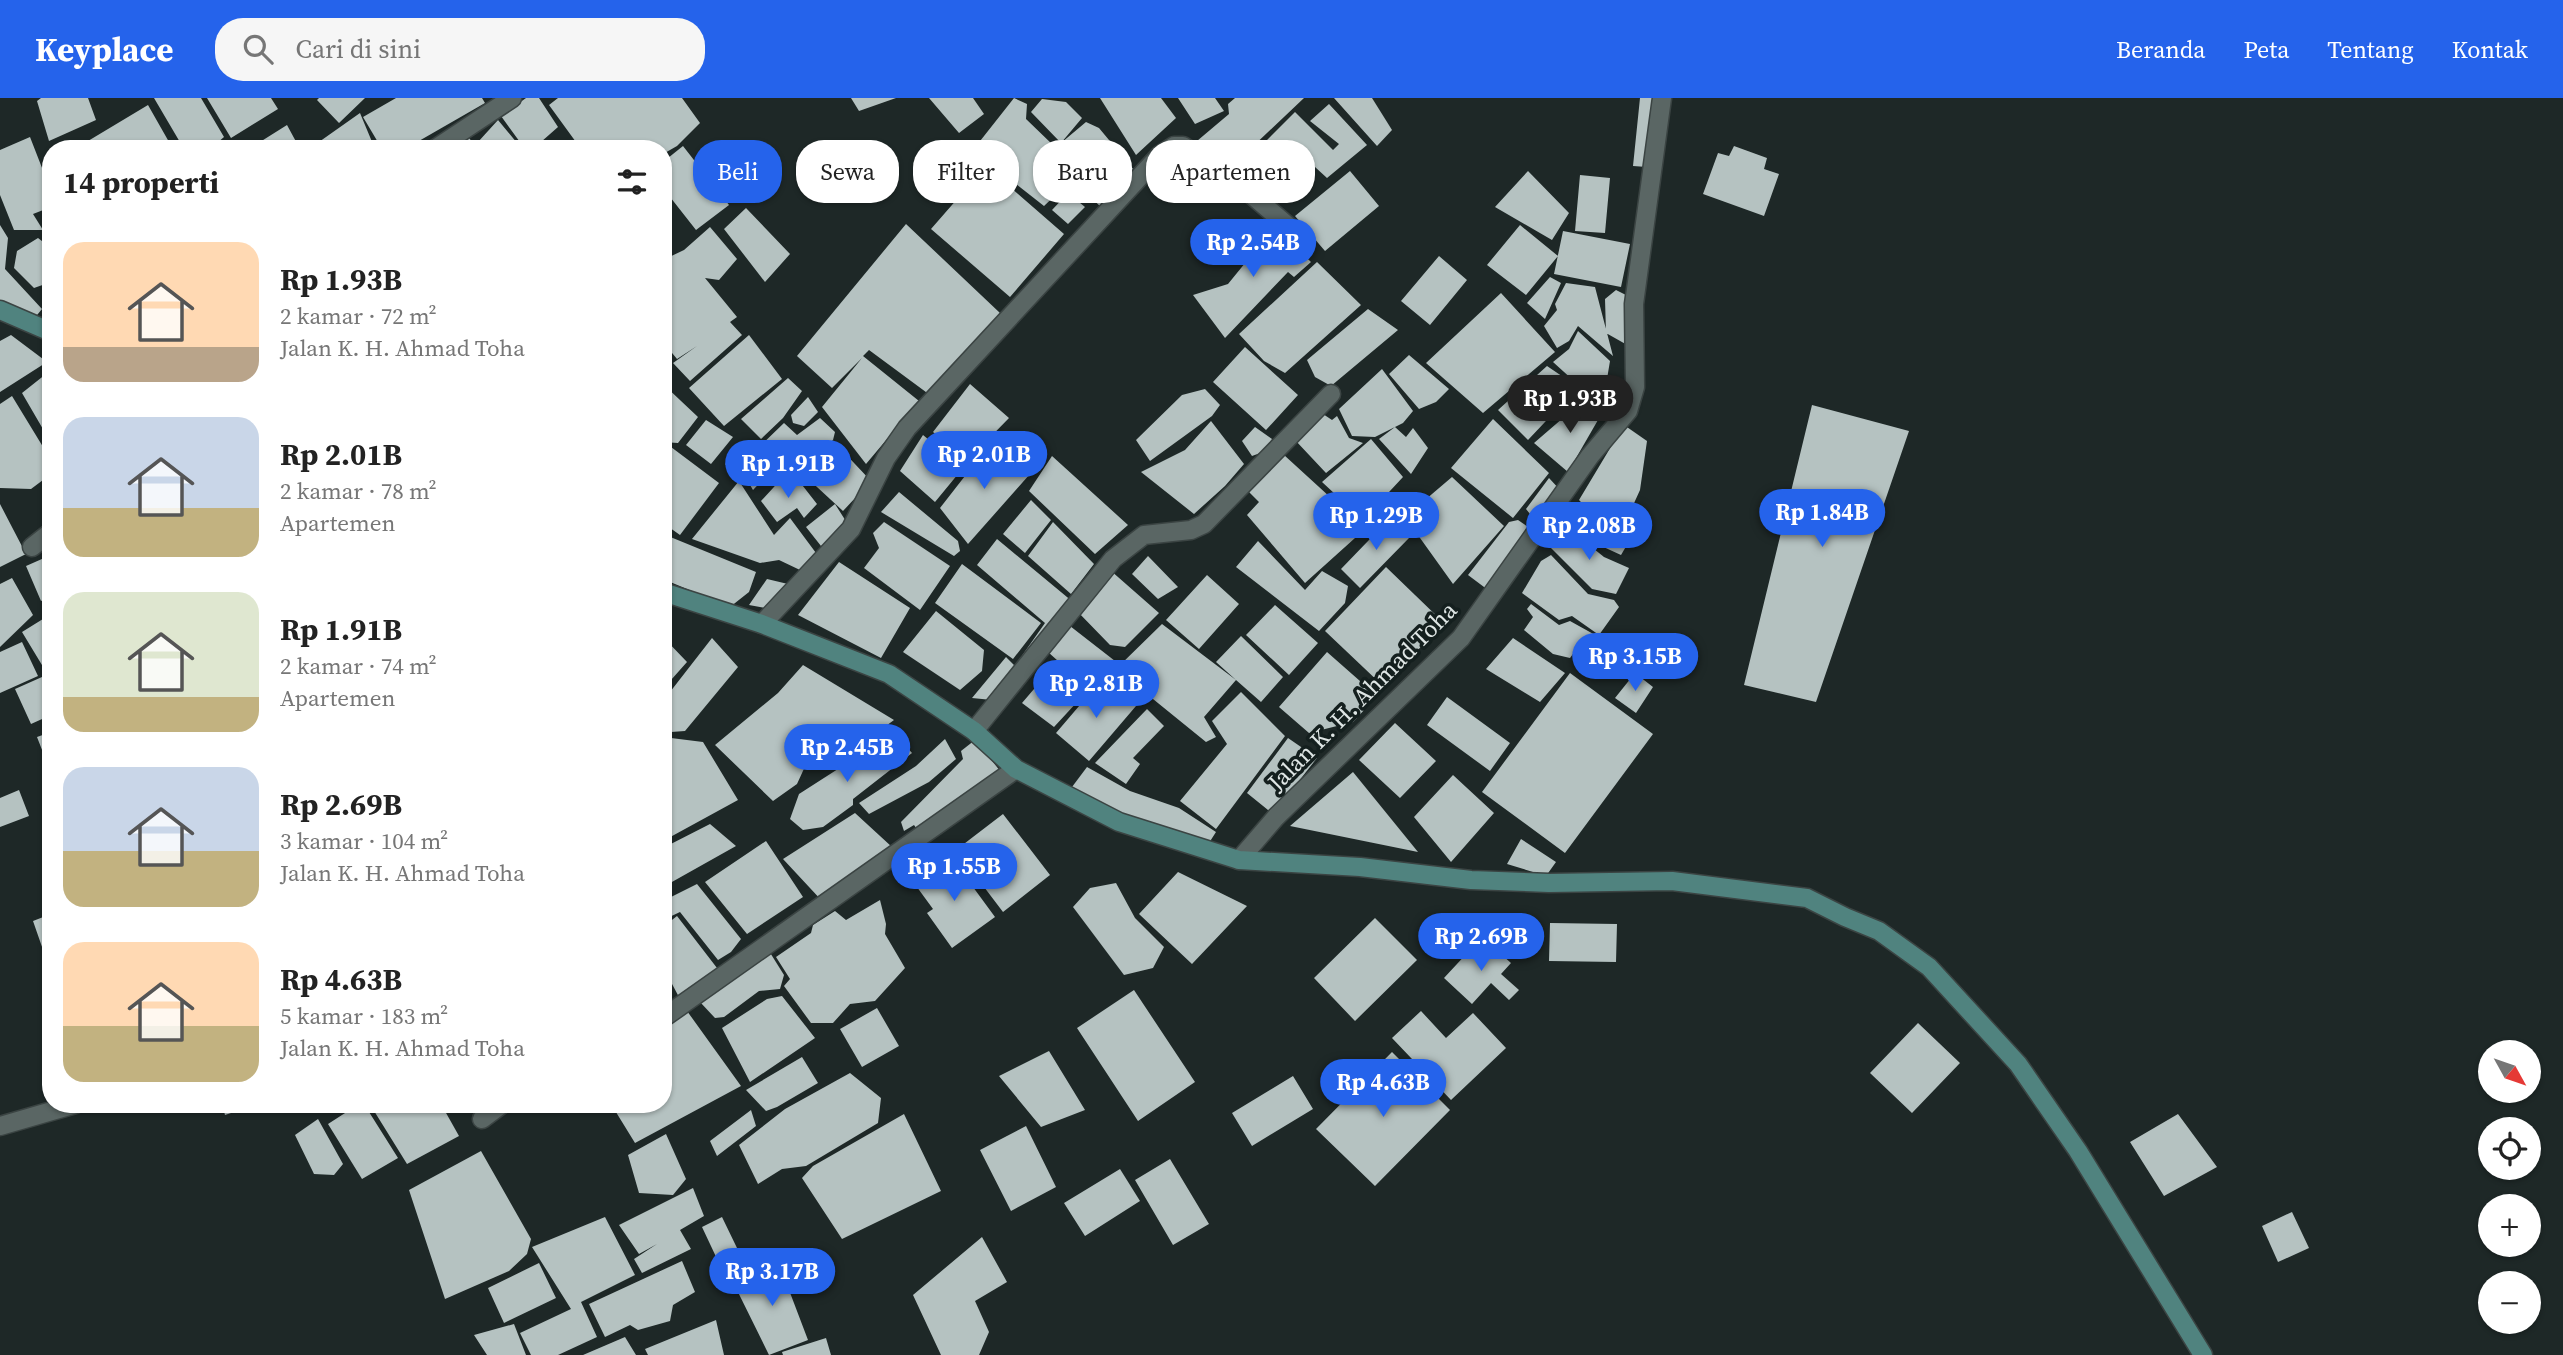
<!DOCTYPE html>
<html lang="id">
<head>
<meta charset="utf-8">
<style>
	body { margin:0; font-family:"Source Serif 4",serif; background:#f6f6f6; color:#222; height:100vh; display:flex; flex-direction:column; font-size:26px; white-space:nowrap }
	* { box-sizing:border-box; margin:0 }
	p { font-size:23px; color:#767676 }
	.icon { flex:none; width:38px; height:38px; fill:none; stroke:currentColor; stroke-width:2; stroke-linecap:round; stroke-linejoin:round }
	.map { position:relative; flex:1; overflow:hidden }
	.sheet { position:absolute; left:42px; top:42px; width:630px; height:973px; display:flex; flex-direction:column; background:#fff; border-radius:28px; box-shadow:0 2px 5px #0004 }
	.sheet>* { flex:none }
	.top-card { position:absolute; left:693px; top:42px; width:665px; height:63px; display:flex; gap:14px }
	.needle { width:46px; rotate:130deg }
	.fabs { position:absolute; left:2478px; top:942px; display:grid; gap:14px }
	.fabs a { display:grid; place-items:center; width:63px; height:63px; border-radius:50%; background:#fff; box-shadow:0 2px 5px #0004; font-size:35px }
	.price { position:absolute; translate:-50% -60px; padding:0 16px; border-radius:24px; background:#2563eb; color:#fff; font-size:23px; line-height:46px; filter:drop-shadow(0 2px 4px #0008) }
	.price::after { content:''; position:absolute; left:50%; top:42px; width:21px; height:16px; margin-left:-10px; background:inherit; clip-path:polygon(0 0,100% 0,50% 100%) }
	.price.selected { background:#222; color:#fff }
	ul { padding:0; list-style:none }
	li { display:flex; align-items:center; gap:21px; height:175px; padding:0 21px }
	li span { display:grid; place-items:center; flex:none; width:196px; height:140px; border-radius:21px; color:#555 }
	li>.icon { margin-inline-start:auto }
	span .icon { width:84px; height:84px; fill:#fffc; stroke-width:1 }
	li b { font-size:30px }
	h2 { display:flex; justify-content:space-between; align-items:center; height:84px; padding:0 21px; font-size:30px }
	.chip { padding:0 24px; border-radius:28px; background:#fff; box-shadow:0 2px 5px #0004; font-size:24px; line-height:63px }
	.chip.selected { background:#2563eb; color:#fff }
	header { display:flex; align-items:center; gap:42px; box-sizing:border-box; height:98px; padding:0 35px; background:#2563eb; color:#fff }
	header strong { font-size:33px }
	nav { display:flex; gap:38px; margin-inline-start:auto; font-size:24px }
	.search { width:490px; height:63px; background:#f6f6f6; display:flex; align-items:center; gap:18px; box-sizing:border-box; padding:0 24px; border-radius:28px; color:#767676; font-size:26px }
	.map>svg:first-child { display:block }
	.building { fill:#b5c2c1 }
	.lines { fill:none; stroke-linecap:round; stroke-linejoin:round }
	.lane-casing { stroke:#3b4443; stroke-width:21 }
	.street-casing { stroke:#3b4443; stroke-width:21 }
	.secondary-casing { stroke:#3b4443; stroke-width:21 }
	.lane { stroke:#5a6664; stroke-width:18 }
	.street { stroke:#5a6664; stroke-width:18 }
	.secondary { stroke:#50837f; stroke-width:18 }
	.labels { text-anchor:middle; dominant-baseline:central; stroke-width:7; stroke-linejoin:round; paint-order:stroke }
	.street-label { font-size:24px; fill:#dfe6e5; stroke:#141f1e }
</style>
</head>
<body>
<header>
<strong>Keyplace</strong>
<div class="search"><svg class="icon" aria-label="search" viewBox="0 0 24 24"><circle cx="10" cy="10" r="6"/><path d="M15 15l6 6"/></svg>Cari di sini</div>
<nav><a>Beranda</a><a>Peta</a><a>Tentang</a><a>Kontak</a></nav>
</header>
<div class="map">
<svg width="2563" height="1257" viewBox="0 0 2563 1257">
	<rect width="100%" height="100%" fill="#1e2827"/>
	<path class="building" d="M41,0H88L96,22L49,43L37,3Z
		M154,0H201L224,39L210,51H184Z
		M207,0H271L278,11L231,40Z
		M319,0H365L339,25L317,2Z
		M396,0H482L485,5L405,51H382L363,19Z
		M526,0H539L558,29L533,51H525L501,18Z
		M558,0H682L700,25L677,48L663,56V51H581L549,7Z
		M851,0H896L859,13Z
		M929,0H973L984,16L959,35Z
		M1014,0L1027,6L1026,21L1054,48L1048,69L1065,88L1044,108L973,52Z
		M1100,0H1161L1176,20L1136,57Z
		M1178,0H1215L1224,13L1195,26Z
		M1235,0H1304L1248,53L1256,60L1229,78L1197,43L1229,16L1228,6Z
		M1334,0H1372L1392,32L1377,48Z
		M1640,0H1657L1647,69L1633,68Z
		M1042,1L1066,4L1082,20L1061,45L1086,24L1099,30L1134,72L1101,109L1057,68L1061,45L1031,14Z
		M1329,6L1367,47L1327,80L1315,69L1297,87L1259,50L1295,14L1333,52L1339,46L1310,23Z
		M148,7L173,51L78,49Z
		M360,15L375,51H309Z
		M498,22L522,51H482L478,44Z
		M287,27L300,51H249Z
		M467,37L477,51H448Z
		M30,39L51,93V109L33,116L43,132H14L0,97V52Z
		M683,48L729,107L696,132L663,90V64Z
		M1734,48L1767,60L1764,71L1779,76L1764,118L1703,96L1718,55L1729,58Z
		M986,68L1064,136L1010,199L931,131Z
		M1350,73L1379,108L1325,153L1295,118Z
		M1528,73L1569,115L1552,142L1495,109Z
		M1580,77L1610,80L1605,135L1575,133Z
		M1068,95L1085,109L1068,126L1052,112Z
		M746,110L790,156L765,184L724,131Z
		M1269,123L1311,164L1294,179L1288,174L1225,240L1193,197L1228,186L1250,159L1244,152Z
		M906,126L1000,215L934,300L869,252L863,258L919,303L866,366L822,309L862,260L832,290L797,258Z
		M0,127L8,140L5,171L42,211L33,222L0,211Z
		M1520,127L1558,158L1526,197L1487,167Z
		M710,129L737,161L719,182L705,180L737,219L730,224L742,237L690,283L673,265L697,248L677,261L663,244V162L684,152Z
		M1563,133L1630,146L1621,189L1554,176Z
		M38,140L51,150V184L34,190L14,170L17,153Z
		M1439,158L1467,182L1430,227L1401,203Z
		M1317,164L1361,207L1285,275L1264,263L1239,236Z
		M1550,179L1561,185L1545,221L1527,205Z
		M1566,185L1595,189L1613,258L1578,228L1569,243L1557,250L1544,228L1557,212L1555,206Z
		M1616,192L1630,199L1629,248L1606,235L1605,201Z
		M1501,195L1555,254L1483,315L1426,265Z
		M1368,211L1398,232L1331,288L1315,279L1307,262Z
		M1578,233L1610,263L1606,287L1585,293L1553,264L1569,251Z
		M11,237L47,264L0,294V243Z
		M749,237L782,281L724,328L689,290Z
		M1245,249L1298,297L1266,332L1213,284Z
		M1409,257L1449,291L1436,304L1419,311L1389,276Z
		M1547,268L1578,289L1528,342L1498,312Z
		M1382,271L1413,313L1403,325L1395,329L1406,339L1413,330L1428,350L1411,376L1379,341L1395,329L1375,339L1352,338L1339,311Z
		M51,272V336L47,338L22,295Z
		M788,280L802,293L783,320L761,341L741,321Z
		M1614,284L1625,305L1613,320L1595,304Z
		M663,286L698,319L678,345L663,344Z
		M970,286L1009,320L967,363L933,334Z
		M1205,291L1220,307L1212,318L1150,363L1136,342L1182,297Z
		M12,298L51,362V376L31,391L0,390V306Z
		M808,299L818,314L804,328L793,325L791,317Z
		M1585,301L1602,315L1568,374L1534,345Z
		M1812,307L1909,333L1816,604L1744,587Z
		M1320,314L1332,322L1337,318L1349,340L1363,345L1326,375L1295,342Z
		M820,320L835,334L833,342L802,370L784,372L758,350L784,325L797,337Z
		M1493,321L1549,375L1513,420L1451,370Z
		M706,322L733,339L711,366L686,347Z
		M1211,323L1244,366L1225,388L1194,416L1141,374L1185,352Z
		M1624,327L1647,343L1640,392L1625,425L1604,428L1579,402Z
		M1255,329L1272,341L1263,354L1252,358L1242,343Z
		M923,337L963,370L935,404L900,373Z
		M1371,341L1403,379L1363,422L1322,384Z
		M993,342L1030,376L968,446L940,410Z
		M667,346L719,385L680,437L663,425V351Z
		M750,346L771,373L753,392L743,375L731,372L725,366Z
		M838,348L871,383L843,413L804,377Z
		M1284,357L1365,431L1305,485L1247,417L1259,404L1249,394Z
		M1052,358L1128,427L1095,456L1029,393Z
		M784,378L795,387L799,383L817,406L804,420L797,410L777,424L761,403Z
		M1452,379L1504,428L1453,486L1405,419Z
		M1549,380L1561,393L1538,426L1526,411Z
		M739,383L774,437L790,420L816,455L800,472L779,462L760,465L692,441Z
		M899,394L958,443L960,453L954,458L881,414Z
		M1031,402L1051,422L1025,455L1003,436Z
		M0,406L26,456L0,469Z
		M835,406L849,428L837,443L821,448L806,429Z
		M1575,409L1604,428L1628,430L1634,435L1621,457L1586,441L1570,425Z
		M1395,415L1409,440L1360,490L1341,471Z
		M1518,422L1531,431L1488,492L1468,477L1509,424Z
		M884,424L950,468L920,512L864,470L879,450L873,435Z
		M1053,424L1094,466L1071,496L1028,458Z
		M1563,426L1604,459L1629,470L1616,496L1592,491L1551,450Z
		M663,436L756,474L749,494L730,509L663,481Z
		M997,441L1073,504L1024,566L1019,562L1045,525L977,467Z
		M1258,443L1305,492L1322,473L1348,488L1345,505L1319,533L1236,469Z
		M51,457V499L41,503L26,468Z
		M1551,457L1588,496L1614,502L1619,509L1599,537L1572,518L1559,522L1522,495L1541,463Z
		M1148,458L1178,489L1158,501L1132,476Z
		M839,464L910,510L881,560L798,517Z
		M962,466L1041,525L1013,561L935,505Z
		M1386,469L1444,525L1383,588L1325,533Z
		M1110,472L1159,515L1125,549L1110,547L1076,512Z
		M1207,477L1239,506L1199,551L1166,522Z
		M12,480L33,517L0,549V486Z
		M767,481L788,486L770,511L749,507Z
		M1531,506L1559,527L1570,523L1606,543L1589,557L1578,549L1570,560L1553,556L1524,532L1533,519L1527,511Z
		M1275,507L1318,545L1289,577L1246,537Z
		M936,513L984,552L982,573L960,592L903,554Z
		M51,516V568L45,572L22,534Z
		M1162,526L1236,582L1216,564L1241,538L1283,579L1261,604L1236,582L1204,619L1216,639L1206,644L1116,571Z
		M1070,528L1115,563L1054,629L1022,605L1058,563L1048,554Z
		M663,539L687,564L663,591Z
		M712,540L738,569L685,633L671,634L663,626V603Z
		M1513,540L1565,575L1540,604L1486,571Z
		M22,544L38,578L0,595V554Z
		M1327,554L1377,598L1353,624L1309,635L1279,609Z
		M1006,559L1018,571L992,602L972,600Z
		M803,567L894,622L843,660L813,651L797,686L773,703L715,647L778,595Z
		M51,575V617L31,626L15,591Z
		M1570,575L1653,636L1565,755L1482,694Z
		M1635,575L1653,589L1636,615L1615,600Z
		M1103,580L1136,608L1089,663L1056,635Z
		M1241,594L1285,638L1216,731L1180,703L1227,646L1212,623Z
		M1447,599L1510,645L1490,673L1427,627Z
		M1147,611L1164,628L1133,660L1140,666L1126,686L1095,665Z
		M1395,625L1436,663L1400,700L1359,662Z
		M51,634V675L37,639Z
		M894,635L912,655L853,701V707L823,729L803,732L790,721L799,696Z
		M663,639L703,644L738,702L663,743Z
		M1288,640L1317,660L1273,716L1247,695Z
		M945,641L956,661L929,684L869,716L859,705L916,668Z
		M975,642L1001,674L946,718L928,722L919,734L914,727L904,733L901,724L963,661L961,653Z
		M1087,669L1130,693L1179,710L1216,734L1207,748L1116,718L1069,693Z
		M1353,674L1418,754L1290,728Z
		M1453,677L1494,715L1451,764L1414,719Z
		M19,692L29,718L0,729V700Z
		M855,715L892,749L823,804L783,761Z
		M1003,716L1050,777L1003,814L956,752Z
		M710,726L736,748L663,789V750Z
		M1521,741L1556,764L1546,778L1507,766Z
		M766,743L803,799L747,836L705,784Z
		M951,759L995,819L952,850L927,815L933,811L914,785Z
		M1178,774L1247,808L1192,866L1139,816Z
		M1116,785L1135,820L1164,849L1153,870L1124,877L1073,809L1090,790Z
		M697,786L741,841L731,854L718,862L680,814L663,822V803Z
		M880,802L886,826L885,836L905,870L875,903L850,906L833,925H811L784,888L790,881L776,859L811,835L813,827L835,813L846,822Z
		M51,816V868L49,869L33,823Z
		M677,818L717,870L680,901L663,869V829Z
		M1375,820L1417,862L1355,923L1314,880Z
		M1550,825L1617,826L1616,864L1549,863Z
		M1482,839L1511,865L1501,876L1519,892L1509,902L1491,885L1472,906L1444,880Z
		M769,853L784,877L780,891L759,893L724,919L715,920L700,904Z
		M1134,892L1195,984L1138,1023L1077,930Z
		M782,898L815,940L750,984L722,930L767,901Z
		M682,906L741,988L635,1045L611,1006H663V929Z
		M877,910L899,948L862,969L840,931Z
		M1421,913L1446,940L1473,915L1506,950L1451,1002L1392,940Z
		M1918,925L1960,965L1912,1015L1870,975Z
		M1049,953L1085,1012L1041,1029L999,978Z
		M1392,954L1450,1012L1375,1088L1316,1031Z
		M802,959L818,985L777,1009L766,1013L746,992Z
		M1359,961L1369,971L1335,1002L1326,992Z
		M850,975L881,1000L878,1025L806,1068L782,1071L758,1086L739,1047L785,1011Z
		M1293,978L1313,1011L1252,1048L1232,1015Z
		M222,1006H255V1007L225,1017Z
		M359,1006H364L398,1060L362,1081L328,1026Z
		M374,1006H441L459,1038L407,1066L371,1008Z
		M751,1012L756,1028L717,1058L710,1043Z
		M904,1016L941,1093L842,1141L802,1080L813,1068Z
		M2178,1016L2217,1069L2164,1098L2130,1044Z
		M318,1021L343,1066L334,1077L314,1076L295,1037Z
		M1026,1028L1056,1089L1011,1113L980,1052Z
		M666,1036L686,1081L673,1097L639,1095L628,1057Z
		M481,1053L531,1141L527,1156L509,1173L445,1201L409,1092Z
		M1170,1061L1209,1126L1173,1147L1135,1082Z
		M1120,1071L1140,1103L1085,1138L1064,1105Z
		M693,1090L704,1118L680,1132L691,1151L642,1175L634,1161L657,1146L639,1156L619,1127Z
		M2292,1114L2309,1150L2278,1164L2262,1128Z
		M605,1119L635,1177L581,1204L597,1239L558,1257H531L520,1235L571,1211L532,1149Z
		M722,1119L737,1150L718,1163L702,1129Z
		M982,1139L1007,1184L975,1203L989,1234L979,1257H941L913,1197Z
		M682,1163L695,1194L673,1207L670,1223L638,1232L630,1227L605,1239L589,1206Z
		M778,1163L808,1242L769,1257L733,1184Z
		M539,1165L556,1200L504,1225L488,1190Z
		M716,1222L724,1257H648L645,1251Z
		M514,1226L526,1257H487L474,1237Z
		M625,1239L636,1257H583Z
		M826,1240L831,1257H783L782,1254Z"/>
	<g class="lines">
		<defs>
			<path id="lane" d="M0,1028L76,1006"/>
			<path id="street" d="M435,51L512,0
				M32,449L51,434
				M762,526L851,431L886,360L907,330L1160,57L1174,48H1183L1238,85L1302,140
				M974,633L1113,461L1144,437L1191,432L1204,426L1331,296
				M1239,762L1276,719L1461,540L1590,358L1628,313L1635,289L1634,206L1662,0
				M663,920L1016,671
				M482,1021L502,1006"/>
			<path id="secondary" d="M0,212L51,234
				M663,494L762,526L889,576L974,633L1016,671L1119,724L1239,762L1360,769L1471,782L1549,785L1672,783L1807,800L1845,819L1879,833L1929,869L2018,966L2078,1053L2203,1257"/>
		</defs>
		<use href="#lane" class="lane-casing"/>
		<use href="#street" class="street-casing"/>
		<use href="#secondary" class="secondary-casing"/>
		<use href="#lane" class="lane"/>
		<use href="#street" class="street"/>
		<use href="#secondary" class="secondary"/>
	</g>
	<g class="labels">
		<g class="street-label">
			<text transform="translate(1362 598) rotate(-45)">Jalan K. H. Ahmad Toha</text>
		</g>
	</g>
</svg>
<div class="fabs">
<a><svg class="needle" viewBox="-14 -14 28 28"><path d="M0-13l5 13h-10z" fill="#e53935"/><path d="M0 13l5-13h-10z" fill="#767676"/></svg></a>
<a><svg class="icon" aria-label="locate" viewBox="0 0 24 24"><circle cx="12" cy="12" r="6"/><path d="M12 2v4M12 18v4M2 12h4M18 12h4"/></svg></a>
<a>+</a>
<a>−</a>
</div>
<b class="price" style="left:1253px;top:181px">Rp 2.54B</b>
<b class="price selected" style="left:1570px;top:337px">Rp 1.93B</b>
<b class="price" style="left:984px;top:393px">Rp 2.01B</b>
<b class="price" style="left:788px;top:402px">Rp 1.91B</b>
<b class="price" style="left:1822px;top:451px">Rp 1.84B</b>
<b class="price" style="left:1376px;top:454px">Rp 1.29B</b>
<b class="price" style="left:1589px;top:464px">Rp 2.08B</b>
<b class="price" style="left:1635px;top:595px">Rp 3.15B</b>
<b class="price" style="left:1096px;top:622px">Rp 2.81B</b>
<b class="price" style="left:847px;top:686px">Rp 2.45B</b>
<b class="price" style="left:954px;top:805px">Rp 1.55B</b>
<b class="price" style="left:1481px;top:875px">Rp 2.69B</b>
<b class="price" style="left:1383px;top:1021px">Rp 4.63B</b>
<b class="price" style="left:772px;top:1210px">Rp 3.17B</b>
<div class="top-card">
<a class="chip selected">Beli</a>
<a class="chip">Sewa</a>
<a class="chip">Filter</a>
<a class="chip">Baru</a>
<a class="chip">Apartemen</a>
</div>
<section class="sheet">
<h2>14 properti<svg class="icon" aria-label="filters" viewBox="0 0 24 24"><path d="M4 7h16M4 17h16"/><circle cx="9" cy="7" r="2"/><circle cx="15" cy="17" r="2"/></svg></h2>
<ul>
<li><span style="background:linear-gradient(#ffd9b3 75%,#b9a48a 0)"><svg class="icon" aria-label="home" viewBox="0 0 24 24"><path d="M3 11l9-7 9 7M6 9v11h12V9"/></svg></span><div><b>Rp 1.93B</b><p>2 kamar · 72 m²</p><p>Jalan K. H. Ahmad Toha</p></div></li>
<li><span style="background:linear-gradient(#c9d6e8 65%,#c2b280 0)"><svg class="icon" aria-label="home" viewBox="0 0 24 24"><path d="M3 11l9-7 9 7M6 9v11h12V9"/></svg></span><div><b>Rp 2.01B</b><p>2 kamar · 78 m²</p><p>Apartemen</p></div></li>
<li><span style="background:linear-gradient(#dfe7d0 75%,#c2b280 0)"><svg class="icon" aria-label="home" viewBox="0 0 24 24"><path d="M3 11l9-7 9 7M6 9v11h12V9"/></svg></span><div><b>Rp 1.91B</b><p>2 kamar · 74 m²</p><p>Apartemen</p></div></li>
<li><span style="background:linear-gradient(#c9d6e8 60%,#c2b280 0)"><svg class="icon" aria-label="home" viewBox="0 0 24 24"><path d="M3 11l9-7 9 7M6 9v11h12V9"/></svg></span><div><b>Rp 2.69B</b><p>3 kamar · 104 m²</p><p>Jalan K. H. Ahmad Toha</p></div></li>
<li><span style="background:linear-gradient(#ffd9b3 60%,#c2b280 0)"><svg class="icon" aria-label="home" viewBox="0 0 24 24"><path d="M3 11l9-7 9 7M6 9v11h12V9"/></svg></span><div><b>Rp 4.63B</b><p>5 kamar · 183 m²</p><p>Jalan K. H. Ahmad Toha</p></div></li>
</ul>
</section>
</div>
</body>
</html>
